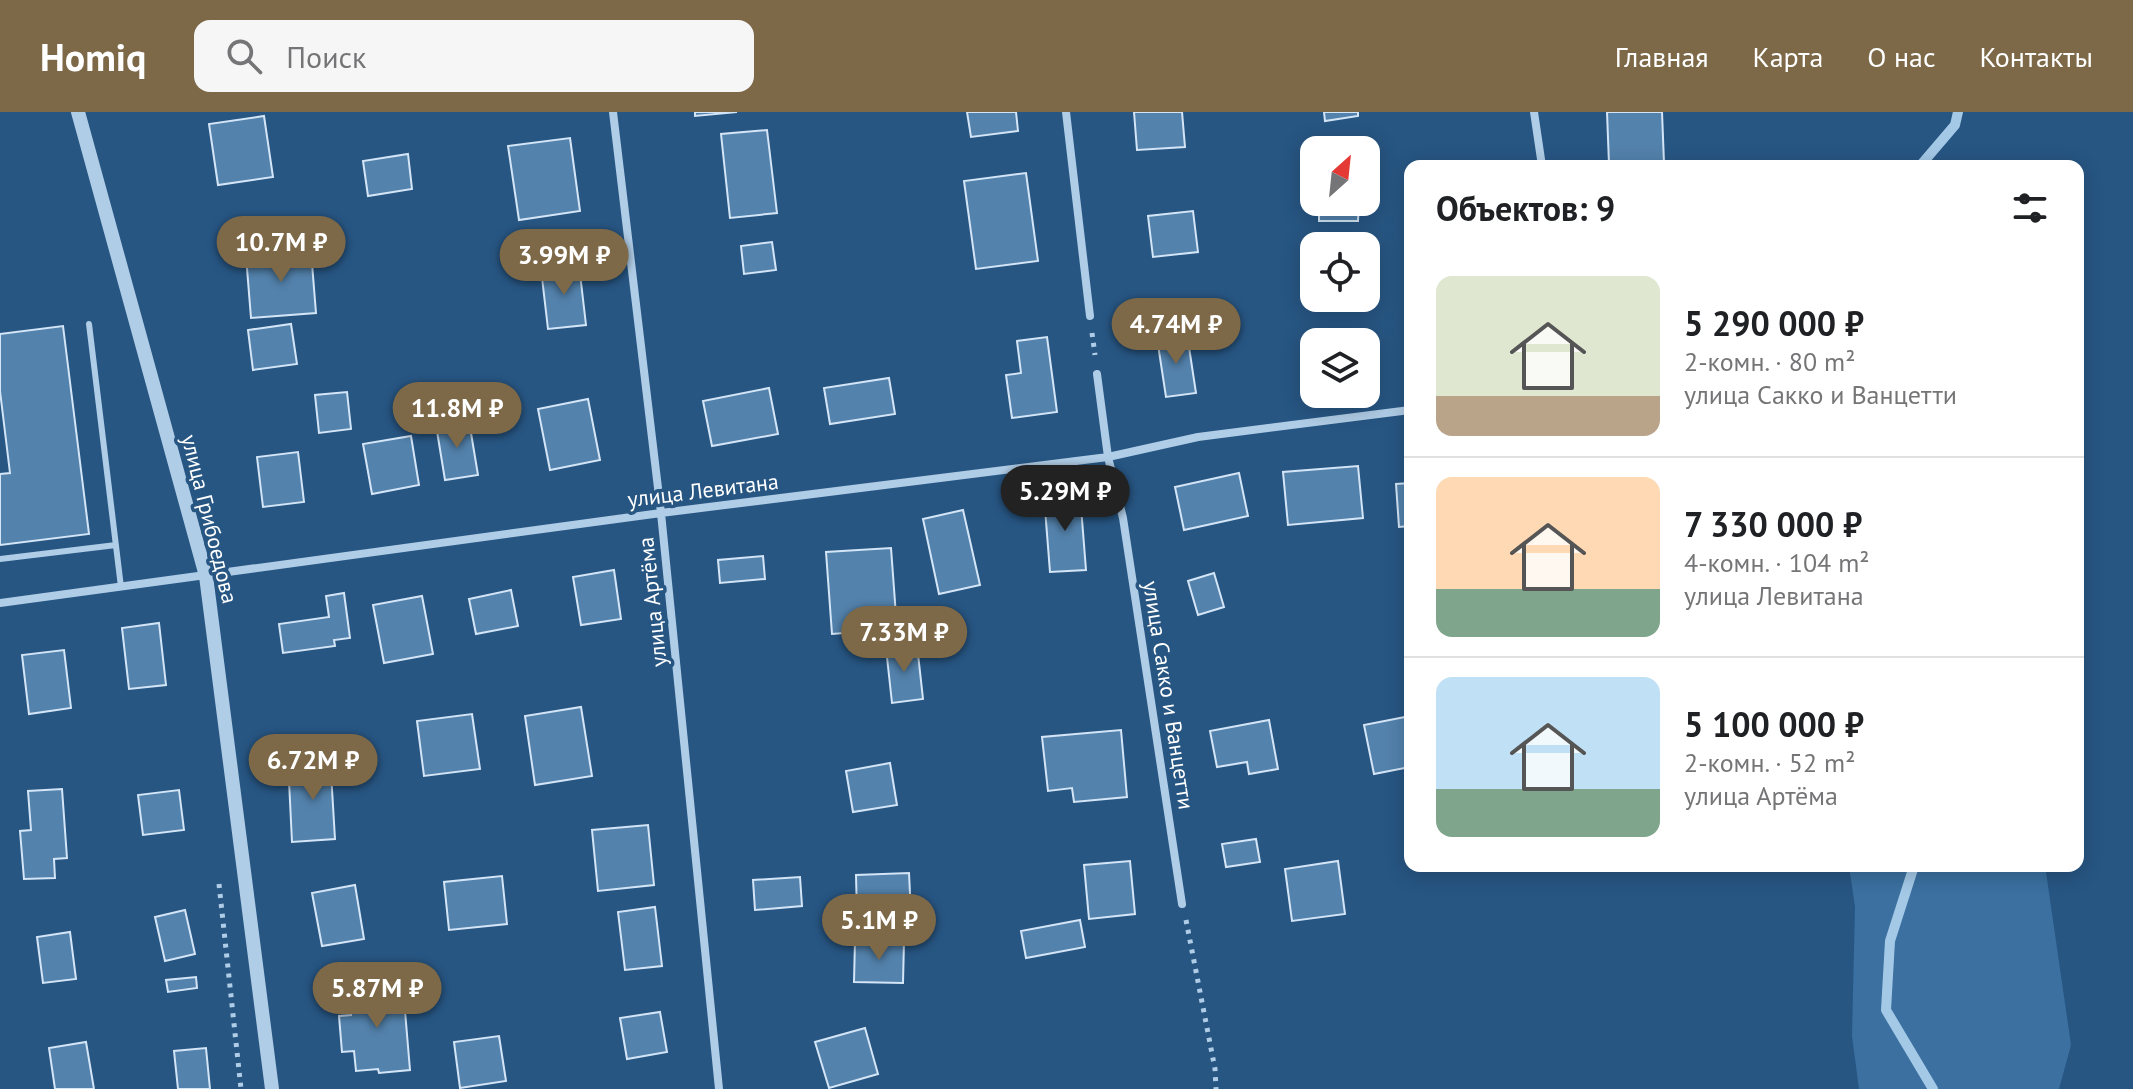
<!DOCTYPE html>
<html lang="ru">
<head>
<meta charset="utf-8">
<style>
	body { margin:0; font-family:"PT Sans",sans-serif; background:#f6f6f6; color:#202124; height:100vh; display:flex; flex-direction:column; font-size:30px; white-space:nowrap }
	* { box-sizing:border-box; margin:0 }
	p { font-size:26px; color:#757577 }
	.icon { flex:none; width:44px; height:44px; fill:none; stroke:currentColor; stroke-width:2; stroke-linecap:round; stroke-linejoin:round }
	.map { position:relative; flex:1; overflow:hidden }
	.panel { position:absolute; left:1404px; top:48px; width:680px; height:712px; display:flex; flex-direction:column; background:#fff; border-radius:16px; box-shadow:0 4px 20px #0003 }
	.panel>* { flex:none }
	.needle { width:52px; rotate:27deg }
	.buttons { position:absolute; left:1300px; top:24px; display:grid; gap:16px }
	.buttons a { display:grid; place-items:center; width:80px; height:80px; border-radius:16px; background:#fff; box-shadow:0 4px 20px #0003; font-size:40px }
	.price { position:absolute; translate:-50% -68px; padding:0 18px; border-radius:28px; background:#7d6948; color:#fff; font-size:26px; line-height:52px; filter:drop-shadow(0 2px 4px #0008) }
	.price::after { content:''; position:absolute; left:50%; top:48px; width:24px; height:18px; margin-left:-12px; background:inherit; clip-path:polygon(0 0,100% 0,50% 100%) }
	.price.active { background:#222; color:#fff }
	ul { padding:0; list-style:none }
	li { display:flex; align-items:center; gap:24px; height:200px; padding:0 32px }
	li+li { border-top:2px solid #e0e0e0 }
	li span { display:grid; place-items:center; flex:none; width:224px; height:160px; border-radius:16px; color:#555 }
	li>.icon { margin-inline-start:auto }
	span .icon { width:96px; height:96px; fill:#fffc; stroke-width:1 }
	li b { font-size:34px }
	h2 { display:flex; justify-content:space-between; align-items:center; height:96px; padding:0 32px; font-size:34px }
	header { display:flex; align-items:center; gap:48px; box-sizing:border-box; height:112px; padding:0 40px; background:#7d6948; color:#fff }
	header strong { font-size:38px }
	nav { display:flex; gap:44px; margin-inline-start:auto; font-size:28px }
	.search { width:560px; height:72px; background:#f6f6f6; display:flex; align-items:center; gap:20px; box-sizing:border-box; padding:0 28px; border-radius:16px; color:#757577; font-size:30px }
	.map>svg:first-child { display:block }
	.green { fill:#3b70a0 }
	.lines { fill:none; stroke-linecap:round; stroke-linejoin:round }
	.stream { stroke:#a4c9e7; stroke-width:10 }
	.building { fill:#5382ac; stroke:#d3e5f6; stroke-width:2 }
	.path { stroke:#b0cde7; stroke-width:5; stroke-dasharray:4 6; stroke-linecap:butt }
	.service { stroke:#b0cde7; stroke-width:6 }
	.minor { stroke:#b0cde7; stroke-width:8 }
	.tertiary { stroke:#b0cde7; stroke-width:14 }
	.labels { text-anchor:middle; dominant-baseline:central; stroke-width:7; stroke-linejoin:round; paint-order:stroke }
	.street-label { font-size:22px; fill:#fff; stroke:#275683 }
</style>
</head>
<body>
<header>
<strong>Homiq</strong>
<div class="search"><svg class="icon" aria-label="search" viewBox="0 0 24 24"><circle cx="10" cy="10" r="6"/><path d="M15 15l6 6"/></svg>Поиск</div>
<nav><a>Главная</a><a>Карта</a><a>О нас</a><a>Контакты</a></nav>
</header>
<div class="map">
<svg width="2133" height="977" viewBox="0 0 2133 977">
	<rect width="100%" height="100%" fill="#275683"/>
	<path class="green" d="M1849,754H2042L2046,760L2071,933L2059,977H1859L1852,924L1855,795Z"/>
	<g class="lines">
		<path class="stream" d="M1920,54L1955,13L1958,0
			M1914,754L1890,829L1886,898L1933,977"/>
	</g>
	<path class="building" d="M695,0H737L695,4Z
		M967,0H1016L1018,19L971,25Z
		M1134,0H1182L1185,35L1137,38Z
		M1324,0H1358V4L1325,9Z
		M1607,0H1662L1664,51L1609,52Z
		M264,4L273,65L218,73L209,12Z
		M767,18L777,101L730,106L721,22Z
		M570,26L580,99L519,108L508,34Z
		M408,42L412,77L368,84L363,49Z
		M1026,61L1038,149L976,157L964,69Z
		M1319,90H1359L1358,109H1319Z
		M1193,99L1198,140L1153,145L1148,104Z
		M772,130L776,158L744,162L741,134Z
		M311,139L316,201L251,206L246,144Z
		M579,153L586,213L548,217L541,157Z
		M291,212L297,252L253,258L248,218Z
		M63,214L89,422L0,433V362L10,361L0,279V222Z
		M1187,222L1196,281L1166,285L1157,226Z
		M1047,225L1057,300L1012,306L1006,263L1021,261L1017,229Z
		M889,266L895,302L830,312L824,276Z
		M769,276L778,322L712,334L703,289Z
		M347,280L351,317L319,321L315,283Z
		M588,287L600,348L550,358L538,297Z
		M469,309L478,363L445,368L436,313Z
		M411,324L419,373L372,382L363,332Z
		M298,340L304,390L263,395L257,345Z
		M1358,354L1363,406L1288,413L1283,360Z
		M1239,361L1248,404L1184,418L1175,375Z
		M1410,371V414L1399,415L1396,372Z
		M1080,382L1086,458L1050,460L1044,384Z
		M963,398L980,473L939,482L923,407Z
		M891,436L897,517L832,522L826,440Z
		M763,444L765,467L720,471L718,448Z
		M614,458L621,507L581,513L573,465Z
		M1214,461L1224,495L1198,503L1188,469Z
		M511,478L518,514L476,522L469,487Z
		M344,481L350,526L334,528L335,534L283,541L279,512L329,505L326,484Z
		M422,484L433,542L384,551L373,493Z
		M159,511L166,573L129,577L122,516Z
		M917,533L923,587L892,591L886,536Z
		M64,538L71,596L29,602L22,543Z
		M581,595L592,664L535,673L525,604Z
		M472,602L480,657L424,664L417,609Z
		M1410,604V655L1374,662L1364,613Z
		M1269,608L1278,657L1249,662L1247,650L1217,655L1210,619Z
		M1121,618L1127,685L1074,690L1072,676L1048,679L1042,625Z
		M330,644L335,727L292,730L289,669L301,668L300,646Z
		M890,651L897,693L853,700L846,659Z
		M62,677L67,746L54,747L55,766L24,767L20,719L31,718L28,679Z
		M179,678L184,718L143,723L138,683Z
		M648,713L654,773L598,779L592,718Z
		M1256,727L1260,750L1226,755L1222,732Z
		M1130,749L1135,802L1089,807L1084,753Z
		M1338,749L1345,802L1292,809L1285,757Z
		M909,761L911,802L857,804L856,763Z
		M502,764L507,812L449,818L444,770Z
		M800,765L802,794L755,798L753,768Z
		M355,773L364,827L322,834L312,781Z
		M655,795L662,854L625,858L618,800Z
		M185,798L195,842L165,849L155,805Z
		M1080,808L1085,835L1026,846L1021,819Z
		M70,820L76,867L43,871L37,825Z
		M855,828L904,829L903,871L854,870Z
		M196,865L197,876L168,880L166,868Z
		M403,875L410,958L379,961L378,957L356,959L354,939L342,940L339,904L351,903L349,879Z
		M660,900L667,940L627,947L620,906Z
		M865,916L878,962L829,976L815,930Z
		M499,924L506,969L460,976L454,930Z
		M86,930L94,977H55L49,936Z
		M206,936L210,977H178L174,939Z"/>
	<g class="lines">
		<path class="path" d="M1092,221L1095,243
			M219,772L241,977
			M1186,808L1215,957L1216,977"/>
		<path class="service" d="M89,212L121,475
			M0,447L116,433"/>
		<path class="minor" d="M613,0L661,401L719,977
			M1066,0L1090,204
			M1534,0L1542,54
			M1097,262L1108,345L1123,406L1182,792
			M0,491L661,401L1108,345L1198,325L1410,298"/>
		<path class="tertiary" d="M78,0L206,464L272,977"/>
	</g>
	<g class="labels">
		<g class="street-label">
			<text transform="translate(703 378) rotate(-7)">улица Левитана</text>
			<text transform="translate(210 407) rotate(76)">улица Грибоедова</text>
			<text transform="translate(652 490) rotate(-96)">улица Артёма</text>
			<text transform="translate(1169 583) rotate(81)">улица Сакко и Ванцетти</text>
		</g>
	</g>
</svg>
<div class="buttons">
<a><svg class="needle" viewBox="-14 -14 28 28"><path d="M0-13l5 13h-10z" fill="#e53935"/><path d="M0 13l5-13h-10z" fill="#757577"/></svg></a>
<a><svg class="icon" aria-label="locate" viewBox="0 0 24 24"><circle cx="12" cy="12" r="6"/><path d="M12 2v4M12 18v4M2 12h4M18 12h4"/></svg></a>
<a><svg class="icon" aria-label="layers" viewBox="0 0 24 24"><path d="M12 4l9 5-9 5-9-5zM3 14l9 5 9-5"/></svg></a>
</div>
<b class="price" style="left:281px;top:172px">10.7M ₽</b>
<b class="price" style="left:564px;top:185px">3.99M ₽</b>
<b class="price" style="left:1176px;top:254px">4.74M ₽</b>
<b class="price" style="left:457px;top:338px">11.8M ₽</b>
<b class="price active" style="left:1065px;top:421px">5.29M ₽</b>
<b class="price" style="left:904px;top:562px">7.33M ₽</b>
<b class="price" style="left:313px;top:690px">6.72M ₽</b>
<b class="price" style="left:879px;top:850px">5.1M ₽</b>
<b class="price" style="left:377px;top:918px">5.87M ₽</b>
<section class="panel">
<h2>Объектов: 9<svg class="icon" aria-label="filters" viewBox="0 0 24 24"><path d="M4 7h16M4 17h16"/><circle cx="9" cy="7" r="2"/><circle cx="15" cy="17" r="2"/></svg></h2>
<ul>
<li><span style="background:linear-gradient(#dfe7d0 75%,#b9a48a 0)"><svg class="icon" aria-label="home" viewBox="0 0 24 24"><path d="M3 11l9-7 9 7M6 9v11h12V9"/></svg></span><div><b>5 290 000 ₽</b><p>2-комн. · 80 m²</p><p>улица Сакко и Ванцетти</p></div></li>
<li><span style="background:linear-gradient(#ffd9b3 70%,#7fa58c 0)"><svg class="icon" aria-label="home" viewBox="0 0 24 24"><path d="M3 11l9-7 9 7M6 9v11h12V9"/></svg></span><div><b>7 330 000 ₽</b><p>4-комн. · 104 m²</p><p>улица Левитана</p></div></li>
<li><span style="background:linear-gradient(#bfe0f5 70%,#7fa58c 0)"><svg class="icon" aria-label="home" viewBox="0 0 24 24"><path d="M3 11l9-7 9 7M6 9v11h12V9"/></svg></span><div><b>5 100 000 ₽</b><p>2-комн. · 52 m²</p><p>улица Артёма</p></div></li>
</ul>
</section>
</div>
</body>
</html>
